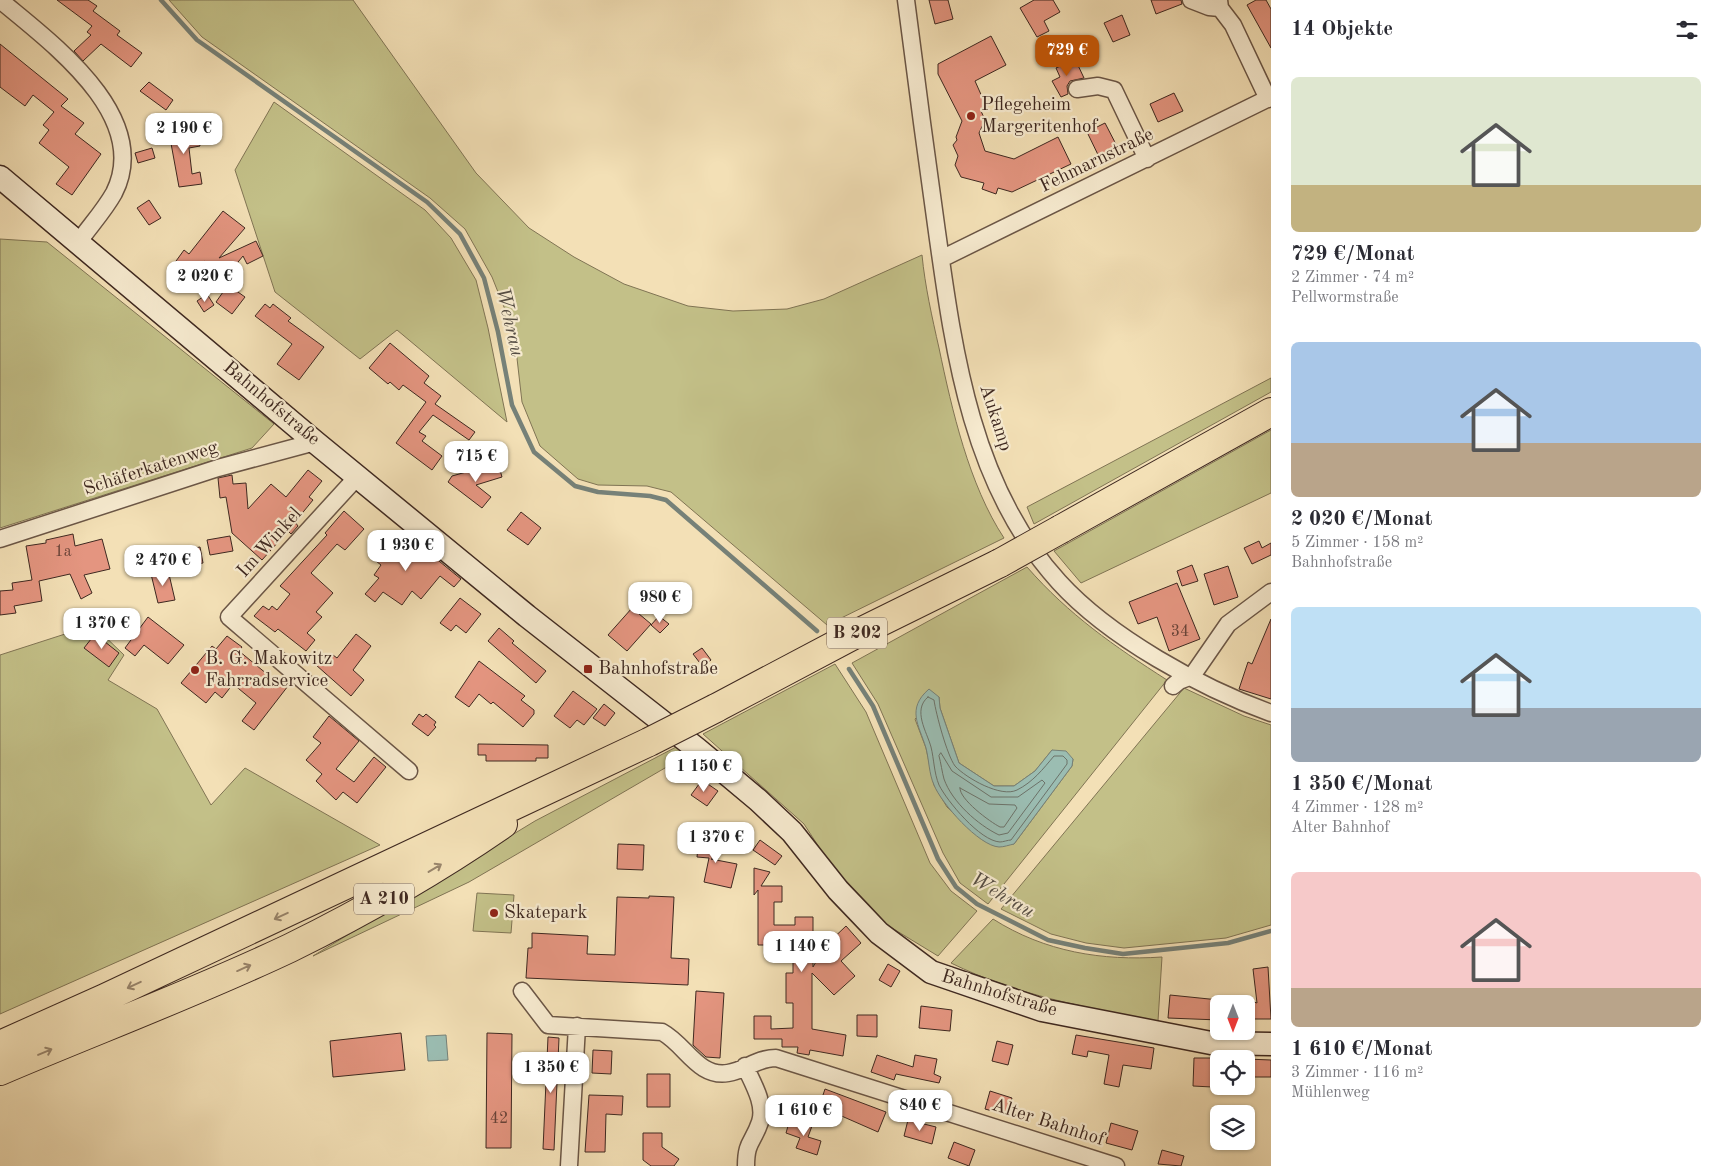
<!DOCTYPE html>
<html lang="de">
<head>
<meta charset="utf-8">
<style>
	body { margin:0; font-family:"Old Standard TT",serif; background:#f7f7f7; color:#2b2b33; height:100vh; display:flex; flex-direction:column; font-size:19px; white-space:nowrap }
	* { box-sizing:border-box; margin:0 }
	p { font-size:16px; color:#7c7c81 }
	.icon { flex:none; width:28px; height:28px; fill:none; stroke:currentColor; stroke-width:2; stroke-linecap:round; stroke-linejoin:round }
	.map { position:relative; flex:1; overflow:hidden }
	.side { display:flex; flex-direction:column; background:#fff; width:450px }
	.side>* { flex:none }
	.needle { width:32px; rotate:180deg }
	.controls { position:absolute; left:1210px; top:995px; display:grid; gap:10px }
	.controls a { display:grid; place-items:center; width:45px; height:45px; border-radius:8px; background:#fff; box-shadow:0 1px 4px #0004; font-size:25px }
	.price { position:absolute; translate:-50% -42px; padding:0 11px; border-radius:10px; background:#fff; color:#222; font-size:16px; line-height:32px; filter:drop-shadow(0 1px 2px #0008) }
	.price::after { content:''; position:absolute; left:50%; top:30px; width:15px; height:11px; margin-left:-8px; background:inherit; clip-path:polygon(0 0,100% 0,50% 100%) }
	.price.current { background:#b45309; color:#fff }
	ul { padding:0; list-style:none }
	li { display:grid; align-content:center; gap:10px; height:265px; padding:0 20px }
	li span { display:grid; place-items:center; height:155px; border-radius:8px; color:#555 }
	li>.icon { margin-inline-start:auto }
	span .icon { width:90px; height:90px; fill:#fffc; stroke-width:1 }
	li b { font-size:21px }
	h2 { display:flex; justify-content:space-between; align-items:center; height:60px; padding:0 20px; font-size:21px }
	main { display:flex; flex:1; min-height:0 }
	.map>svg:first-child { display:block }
	.green { fill:#c3c088; stroke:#807454; fill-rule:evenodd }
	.water { fill:#9bbdb2; stroke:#768178 }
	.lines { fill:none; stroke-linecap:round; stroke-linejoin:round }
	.shore { stroke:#6c7269; stroke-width:1 }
	.stream { stroke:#768178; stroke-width:4.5 }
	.building { fill:#e49580; stroke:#3e2820 }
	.street-casing { stroke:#6b5646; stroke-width:19 }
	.secondary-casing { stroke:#3e2820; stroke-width:25 }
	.highway-casing { stroke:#3e2820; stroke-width:30 }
	.street { stroke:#f7ebd0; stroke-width:16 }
	.secondary { stroke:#f7ebd0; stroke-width:22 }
	.highway { stroke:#f3e0b6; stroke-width:28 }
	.highway-bridge-casing { stroke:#3e2820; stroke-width:30; stroke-linecap:butt }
	.highway-bridge { stroke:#f3e0b6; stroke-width:28 }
	.oneway { stroke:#98846b }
	.poi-dot { fill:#8f2418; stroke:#f7ebd0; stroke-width:2 }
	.labels { text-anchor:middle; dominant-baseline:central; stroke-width:4.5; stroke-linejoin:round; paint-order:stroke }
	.number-label { font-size:16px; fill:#684338 }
	.shield { fill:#f7ebd0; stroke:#766255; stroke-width:1 }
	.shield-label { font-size:18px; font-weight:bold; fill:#3e2820 }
	.poi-label { font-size:19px; fill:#3e2820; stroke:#f7ebd0; text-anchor:start }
	.street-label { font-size:19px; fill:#3e2820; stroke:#f7ebd0 }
	.water-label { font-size:20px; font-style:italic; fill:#554d44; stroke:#f7ebd0 }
</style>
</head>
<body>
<main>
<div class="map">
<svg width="1271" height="1166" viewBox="0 0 1271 1166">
	<rect width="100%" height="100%" fill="#f3e0b6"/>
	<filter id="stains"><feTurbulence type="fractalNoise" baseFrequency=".004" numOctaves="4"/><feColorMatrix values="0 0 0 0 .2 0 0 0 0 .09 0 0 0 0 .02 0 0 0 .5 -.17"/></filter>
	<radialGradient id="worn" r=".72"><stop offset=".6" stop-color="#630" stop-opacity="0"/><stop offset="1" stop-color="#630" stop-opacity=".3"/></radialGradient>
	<path class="green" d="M169,0H353L476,173L529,228L574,257L624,284L688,306L733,311L787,309L824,299L922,255C925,286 932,317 939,348C952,410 969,485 1004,538L827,625L671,492L647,486L598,485L578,479L540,446L522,402L514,332L492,277L465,229L430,198L202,37Z
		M274,102L425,210L451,238L476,280L488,328L507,422L397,330L360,359L275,292L235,170Z
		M0,239L47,242L274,424L252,448L0,528Z
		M1271,378V392L1034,524L1027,507Z
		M1271,430V493L1081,583L1054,551Z
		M1027,567C1069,615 1114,646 1167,680L988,904L960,883L943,853L878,704L852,663ZM939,697L940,708L959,763L994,786H1014L1035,771L1052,750L1073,759L1072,766L1014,844L983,840L947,807L934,785L926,748L915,719Z
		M93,625L124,655L108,680L157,709L211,805L245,768L380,845L0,1014V655Z
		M835,664L866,712L930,863L951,891L977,911L938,956L887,925L862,902L826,858L804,824L703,734Z
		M1184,688L1244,716L1271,725V925L1226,938L1124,948L1086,943L1051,934L1001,909Z
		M678,746L689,754L469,882L313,956L535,821Z
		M477,893L514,895L511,933L473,931Z
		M993,919C1045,952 1102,961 1162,957L1158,1021C1087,1008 1016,995 951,963Z"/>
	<path class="water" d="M929,689L939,697L940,708L959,763L994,786H1014L1035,771L1052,750L1066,751L1073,759L1072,766L1014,844C1009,845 1004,847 999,847C979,846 941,803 934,785C929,774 929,760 926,748C919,725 906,709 929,689Z
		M446,1035L448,1060L428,1061L426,1036Z"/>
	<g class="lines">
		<path class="shore" d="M928,697L934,700C936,714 947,755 955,766C966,778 1001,798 1017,790C1033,782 1043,769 1054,756H1063L1067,760V764L1011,840C1008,840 1003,842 1000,842C980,841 947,801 939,785C934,773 934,759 931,747C927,732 912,710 928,697Z
			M941,753L952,771L991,797H1018L1042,780L1045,783L1008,833L999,835C978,825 952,802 944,779C942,772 941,763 939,756Z
			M960,788L989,804L1015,805L1017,808L1004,827H1000C990,822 959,799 960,788Z"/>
		<path class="stream" d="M161,0L197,40L427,202L460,234L484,278L498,332L512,405L534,452L575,486L598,492L650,496L666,500L817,631
			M849,669L873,706L938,859L956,887L977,904L1048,940L1085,948L1123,954L1228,943L1271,931"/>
	</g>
	<path class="building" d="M57,0H88L97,6L93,11L120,31L117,35L142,53L131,67L101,44L83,61L74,51L91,35L87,32L92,26Z
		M929,0H948L953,19L935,24Z
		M1034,0H1053L1060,12L1044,21L1049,31L1037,37L1020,8Z
		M1151,0H1181L1182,4L1156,14Z
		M1256,0H1266L1271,9V48L1247,5Z
		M1122,15L1130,35L1113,42L1104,23Z
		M991,36L1006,65L975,81L987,108L981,111L985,120L979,133L985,151L1014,159L1058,137L1071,164L1012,192L998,188L996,194L982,189L984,183L961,177L955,165L958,156L953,145L957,140L956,137L962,121L938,74V64Z
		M0,44L68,99L61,106L84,123L75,134L101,154L72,195L56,184L69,167L39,143L49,130L43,125L54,112L33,95L25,106L0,87Z
		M1075,59L1084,78L1070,81L1067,86L1068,94L1061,97L1052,81L1060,77L1056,68Z
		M149,82L173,100L166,110L140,91Z
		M1174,93L1183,111L1158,122L1150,104Z
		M1105,123L1121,154L1102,163L1087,132Z
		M181,124L183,133L197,131L200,146L189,148L192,174L200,172L202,184L179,187L168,127Z
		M152,148L155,158L138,163L135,153Z
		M149,200L161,218L149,225L137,208Z
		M223,211L245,228L219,258L256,241L263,256L247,264L243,256L225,278L204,261L187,280L171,268L184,250L189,254Z
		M228,285L245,297L232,314L216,302Z
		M207,294L214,305L204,312L197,301Z
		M265,304L270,308L273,304L291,318L288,321L324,347L299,380L277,364L292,344L255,316Z
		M390,343L429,376L424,383L441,396L435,404L475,432L469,440L433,415L419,432L426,436L422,441L442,456L432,470L396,443L426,402L403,385L399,390L390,382L388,384L369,368Z
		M498,463L502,477L476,485L491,497L482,508L448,482L452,476Z
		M308,470L322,481L309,497L313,500L295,522L298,526L291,534L288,531L262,560L232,533L226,497L220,498L218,478L232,475L233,484L246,483L248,509L271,484L286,497Z
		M344,511L364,529L345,550L337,544L311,573L333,593L316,612L322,617L307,633L315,640L306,651L278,629L275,632L254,616L263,606L269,610L272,606L277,610L290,594L280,586L327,535L325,533Z
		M521,512L541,528L528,545L507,530Z
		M73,534L75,546L102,539L110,569L84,575L92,593L81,599L70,574L39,581L42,601L14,606L16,613L0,615V591L13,590L12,583L32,580L26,546L46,543V540Z
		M388,535L416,557L423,548L461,579L454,587L440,576L421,599L412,591L402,605L383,592L375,602L365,594L379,578L374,575L381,565L371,557Z
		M230,536L233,551L210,555L207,540Z
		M1259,541L1262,548L1271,543V555L1252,564L1244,548Z
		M200,547L203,563L176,568L173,552Z
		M1192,565L1198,581L1182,586L1177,571Z
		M1228,566L1238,597L1214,605L1204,574Z
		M168,570L175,600L158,603L151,574Z
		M1177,583L1200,639L1169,651L1157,617L1138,624L1129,602Z
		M460,598L481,614L466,633L456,625L451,631L440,623Z
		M632,608L651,624L627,651L608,635Z
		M659,616L669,624L660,633L651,625Z
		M148,617L184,645L168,664L144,645L135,656L125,648Z
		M1271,619V699L1239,689L1248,662L1252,664Z
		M499,628L514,641L512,643L546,671L536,683L488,641Z
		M95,634L119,653L109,667L84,648Z
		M356,634L371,646L353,670L364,680L351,696L316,665L325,654L331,659L333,655L337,658Z
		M227,636L242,647L239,651L273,679L276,676L288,686L254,730L242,721L256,703L233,684L222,698L215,692L206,703L181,683L212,646L216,649Z
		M702,648L711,660L703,667L693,654Z
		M479,661L525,696L521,700L534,710V714L523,727L493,702L491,704L479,694L469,707L455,697Z
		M573,691L597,709L584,725L577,720L570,728L554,716Z
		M604,704L615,713L605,726L593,718Z
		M419,714L423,717L426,714L436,722L434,725L436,727L428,736L412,724Z
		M329,716L359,741L336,769L354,782L374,757L386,767L357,803L343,792L336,800L316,781L322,774L306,760L321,743L313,737Z
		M478,744L548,745V758H536V761H486V755H478Z
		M702,780L718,791L707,806L691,795Z
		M699,837L721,842L718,859H711L737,864L731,888L704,882L709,858L697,857Z
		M760,840L782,856L775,865L753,850Z
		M618,844L644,845L643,870L617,869Z
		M754,868L770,872L761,886H782V902H774V925H795V917H813V967L825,946L846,926L861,943L841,961L855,976L834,995L812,973V1029L846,1035L843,1056L810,1050L809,1055L797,1053L798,1047H782V1039H754V1016H771V1029L793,1028V1003H786V973H793V945H758V890L754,895Z
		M649,896L674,897L671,958L689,959L688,985L526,978L528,948H532V933L588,936L587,954L615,955L617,897L649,898Z
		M888,964L900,971L891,987L879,980Z
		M1268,967L1271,1019H1254V1002L1257,1003L1253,969Z
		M696,991L724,993L720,1058L706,1057L693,1045Z
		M1170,995L1219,1000V1020L1168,1018Z
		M921,1006L952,1010L950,1031L919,1028Z
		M857,1015H877V1037L857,1036Z
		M401,1033L405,1070L333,1077L330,1041Z
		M487,1033L512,1034L511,1148H486Z
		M1076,1035L1154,1048L1151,1069L1123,1065L1119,1087L1104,1084L1109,1055L1088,1051L1087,1057L1072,1054Z
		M548,1037L559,1038L554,1150L543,1149Z
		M997,1041L1013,1045L1008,1065L992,1061Z
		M593,1050L612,1051L611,1074L592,1073Z
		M877,1055L913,1067L915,1055L937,1059L934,1074L941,1077L939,1083L896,1074L894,1080L871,1072Z
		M1194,1058H1213L1212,1087L1193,1086Z
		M1246,1059L1271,1060V1077H1246Z
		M647,1074H670V1107H647Z
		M825,1089L886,1112L878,1132L837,1114L835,1119L817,1113Z
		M990,1091L1012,1098L1007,1115L985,1109Z
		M589,1095L623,1096L622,1115L606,1114L605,1152H585Z
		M790,1119L812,1126L808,1137L821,1141L817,1155L796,1148L800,1138L786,1133Z
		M908,1120L936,1127L932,1144L904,1136Z
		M1111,1123L1138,1131L1132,1150L1106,1143Z
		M643,1133H662V1147L679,1159L674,1166H651L643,1160Z
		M954,1142L975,1150L969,1166L948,1158Z
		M1162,1150L1184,1156L1181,1166L1158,1164Z"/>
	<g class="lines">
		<defs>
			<path id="street" d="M0,0C50,42 153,116 114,193C104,211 89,227 78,243
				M906,0C916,77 926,155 937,232C954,354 972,487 1059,582C1109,637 1201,688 1271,713
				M1191,0L1209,7L1220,8
				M1219,0L1220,8L1233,25L1268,99
				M1077,89L1098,86L1114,90L1147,159
				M941,259L1271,97
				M358,476L229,617L409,771
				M0,539L218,468L315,442
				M1173,686L1179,681L1192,676L1228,624L1271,592
				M522,991L548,1025L662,1032C686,1045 698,1078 728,1073C746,1070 757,1058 776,1058L1116,1166
				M745,1066C752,1082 766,1104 760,1122C753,1143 746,1141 746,1166
				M569,1166L577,1026"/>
			<path id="secondary" d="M0,177L315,442L527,616L697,749L758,800L792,832L838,890L860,913L879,933L931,972L1042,1010L1211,1043L1271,1044"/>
			<path id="highway" d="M1061,529L1271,412
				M716,708L852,636L1000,563
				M0,1045L105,998L649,742
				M0,1071C96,1030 195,993 290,948C363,912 435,871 503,824"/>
		</defs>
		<use href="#street" class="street-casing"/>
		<use href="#secondary" class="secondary-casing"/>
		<use href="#highway" class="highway-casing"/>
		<use href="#street" class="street"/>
		<use href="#secondary" class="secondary"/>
		<use href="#highway" class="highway"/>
		<defs>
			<path id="highway-bridge" d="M1000,563L1061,529
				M649,742L716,708"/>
		</defs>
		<use href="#highway-bridge" class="highway-bridge-casing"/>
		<use href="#highway-bridge" class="highway-bridge"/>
	</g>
	<defs><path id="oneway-shaft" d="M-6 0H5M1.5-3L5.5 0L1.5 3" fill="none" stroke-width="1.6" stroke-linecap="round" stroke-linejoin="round" transform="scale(1.25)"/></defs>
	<g class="oneway">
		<use href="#oneway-shaft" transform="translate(435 868) rotate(-31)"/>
		<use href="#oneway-shaft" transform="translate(281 916) rotate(155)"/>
		<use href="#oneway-shaft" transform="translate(244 968) rotate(-24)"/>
		<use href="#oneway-shaft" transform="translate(134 985) rotate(155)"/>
		<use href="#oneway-shaft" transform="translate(45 1052) rotate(-23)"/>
	</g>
	<g class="poi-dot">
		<circle cx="971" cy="116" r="5"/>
		<rect x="583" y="664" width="10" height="10" rx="2.5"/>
		<circle cx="195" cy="670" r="5"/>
		<circle cx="494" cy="913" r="5"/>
	</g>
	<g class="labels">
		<g class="number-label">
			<text x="63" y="552">1a</text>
			<text x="1180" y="632">34</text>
			<text x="499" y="1119">42</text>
		</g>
		<g class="shield">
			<rect x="827" y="617.5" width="60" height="31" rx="4"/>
			<rect x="354" y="883.5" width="60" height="31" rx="4"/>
		</g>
		<g class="shield-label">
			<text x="857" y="633">B 202</text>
			<text x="384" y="899">A 210</text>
		</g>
		<g class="poi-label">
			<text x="981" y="105">Pflegeheim<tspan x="981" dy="22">Margeritenhof</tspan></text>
			<text x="205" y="659">B. G. Makowitz<tspan x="205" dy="22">Fahrradservice</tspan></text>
			<text x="598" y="669">Bahnhofstraße</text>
			<text x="504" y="913">Skatepark</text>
		</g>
		<g class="street-label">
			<text transform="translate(1097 161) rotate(-26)">Fehmarnstraße</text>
			<text transform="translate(271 404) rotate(40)">Bahnhofstraße</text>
			<text transform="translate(995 418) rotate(72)">Aukamp</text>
			<text transform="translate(151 469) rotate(-18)">Schäferkatenweg</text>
			<text transform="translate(270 543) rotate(-48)">Im Winkel</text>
			<text transform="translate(999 994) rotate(17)">Bahnhofstraße</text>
			<text transform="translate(1048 1123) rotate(18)">Alter Bahnhof</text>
		</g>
		<g class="water-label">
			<text transform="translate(509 322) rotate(77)">Wehrau</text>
			<text transform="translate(1002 896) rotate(31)">Wehrau</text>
		</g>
	</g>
	<rect width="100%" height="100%" filter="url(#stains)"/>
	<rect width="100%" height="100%" fill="url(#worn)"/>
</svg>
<div class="controls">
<a><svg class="needle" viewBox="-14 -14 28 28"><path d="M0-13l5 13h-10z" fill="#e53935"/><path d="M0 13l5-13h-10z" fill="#7c7c81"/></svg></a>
<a><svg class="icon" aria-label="locate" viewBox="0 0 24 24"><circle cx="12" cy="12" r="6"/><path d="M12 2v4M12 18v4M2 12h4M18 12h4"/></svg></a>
<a><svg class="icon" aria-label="layers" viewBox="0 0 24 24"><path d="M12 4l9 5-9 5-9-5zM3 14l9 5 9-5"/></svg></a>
</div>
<b class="price current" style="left:1067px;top:77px">729 €</b>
<b class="price" style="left:184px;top:155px">2 190 €</b>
<b class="price" style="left:205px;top:303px">2 020 €</b>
<b class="price" style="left:476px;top:483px">715 €</b>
<b class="price" style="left:406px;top:572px">1 930 €</b>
<b class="price" style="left:163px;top:587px">2 470 €</b>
<b class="price" style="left:660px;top:624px">980 €</b>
<b class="price" style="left:102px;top:650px">1 370 €</b>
<b class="price" style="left:704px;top:793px">1 150 €</b>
<b class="price" style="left:716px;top:864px">1 370 €</b>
<b class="price" style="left:802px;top:973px">1 140 €</b>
<b class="price" style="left:551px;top:1094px">1 350 €</b>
<b class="price" style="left:920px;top:1132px">840 €</b>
<b class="price" style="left:804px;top:1137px">1 610 €</b>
</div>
<section class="side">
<h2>14 Objekte<svg class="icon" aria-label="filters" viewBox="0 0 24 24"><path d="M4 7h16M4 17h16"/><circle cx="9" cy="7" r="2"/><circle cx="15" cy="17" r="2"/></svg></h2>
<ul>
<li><span style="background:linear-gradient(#dfe7d0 70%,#c2b280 0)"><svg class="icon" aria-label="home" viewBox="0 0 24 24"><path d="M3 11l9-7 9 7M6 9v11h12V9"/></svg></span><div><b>729 €/Monat</b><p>2 Zimmer · 74 m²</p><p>Pellwormstraße</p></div></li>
<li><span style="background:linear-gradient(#a9c7e8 65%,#b9a48a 0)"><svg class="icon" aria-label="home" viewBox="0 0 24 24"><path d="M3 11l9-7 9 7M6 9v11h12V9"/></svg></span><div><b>2 020 €/Monat</b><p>5 Zimmer · 158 m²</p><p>Bahnhofstraße</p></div></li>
<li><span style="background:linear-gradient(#bfe0f5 65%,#9aa5b1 0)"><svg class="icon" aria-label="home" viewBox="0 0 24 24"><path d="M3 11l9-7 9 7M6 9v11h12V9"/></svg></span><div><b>1 350 €/Monat</b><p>4 Zimmer · 128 m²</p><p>Alter Bahnhof</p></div></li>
<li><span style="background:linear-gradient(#f6c9c9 75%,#b9a48a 0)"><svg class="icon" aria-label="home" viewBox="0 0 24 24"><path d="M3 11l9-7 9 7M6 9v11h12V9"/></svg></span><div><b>1 610 €/Monat</b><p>3 Zimmer · 116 m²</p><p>Mühlenweg</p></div></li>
</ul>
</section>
</main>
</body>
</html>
